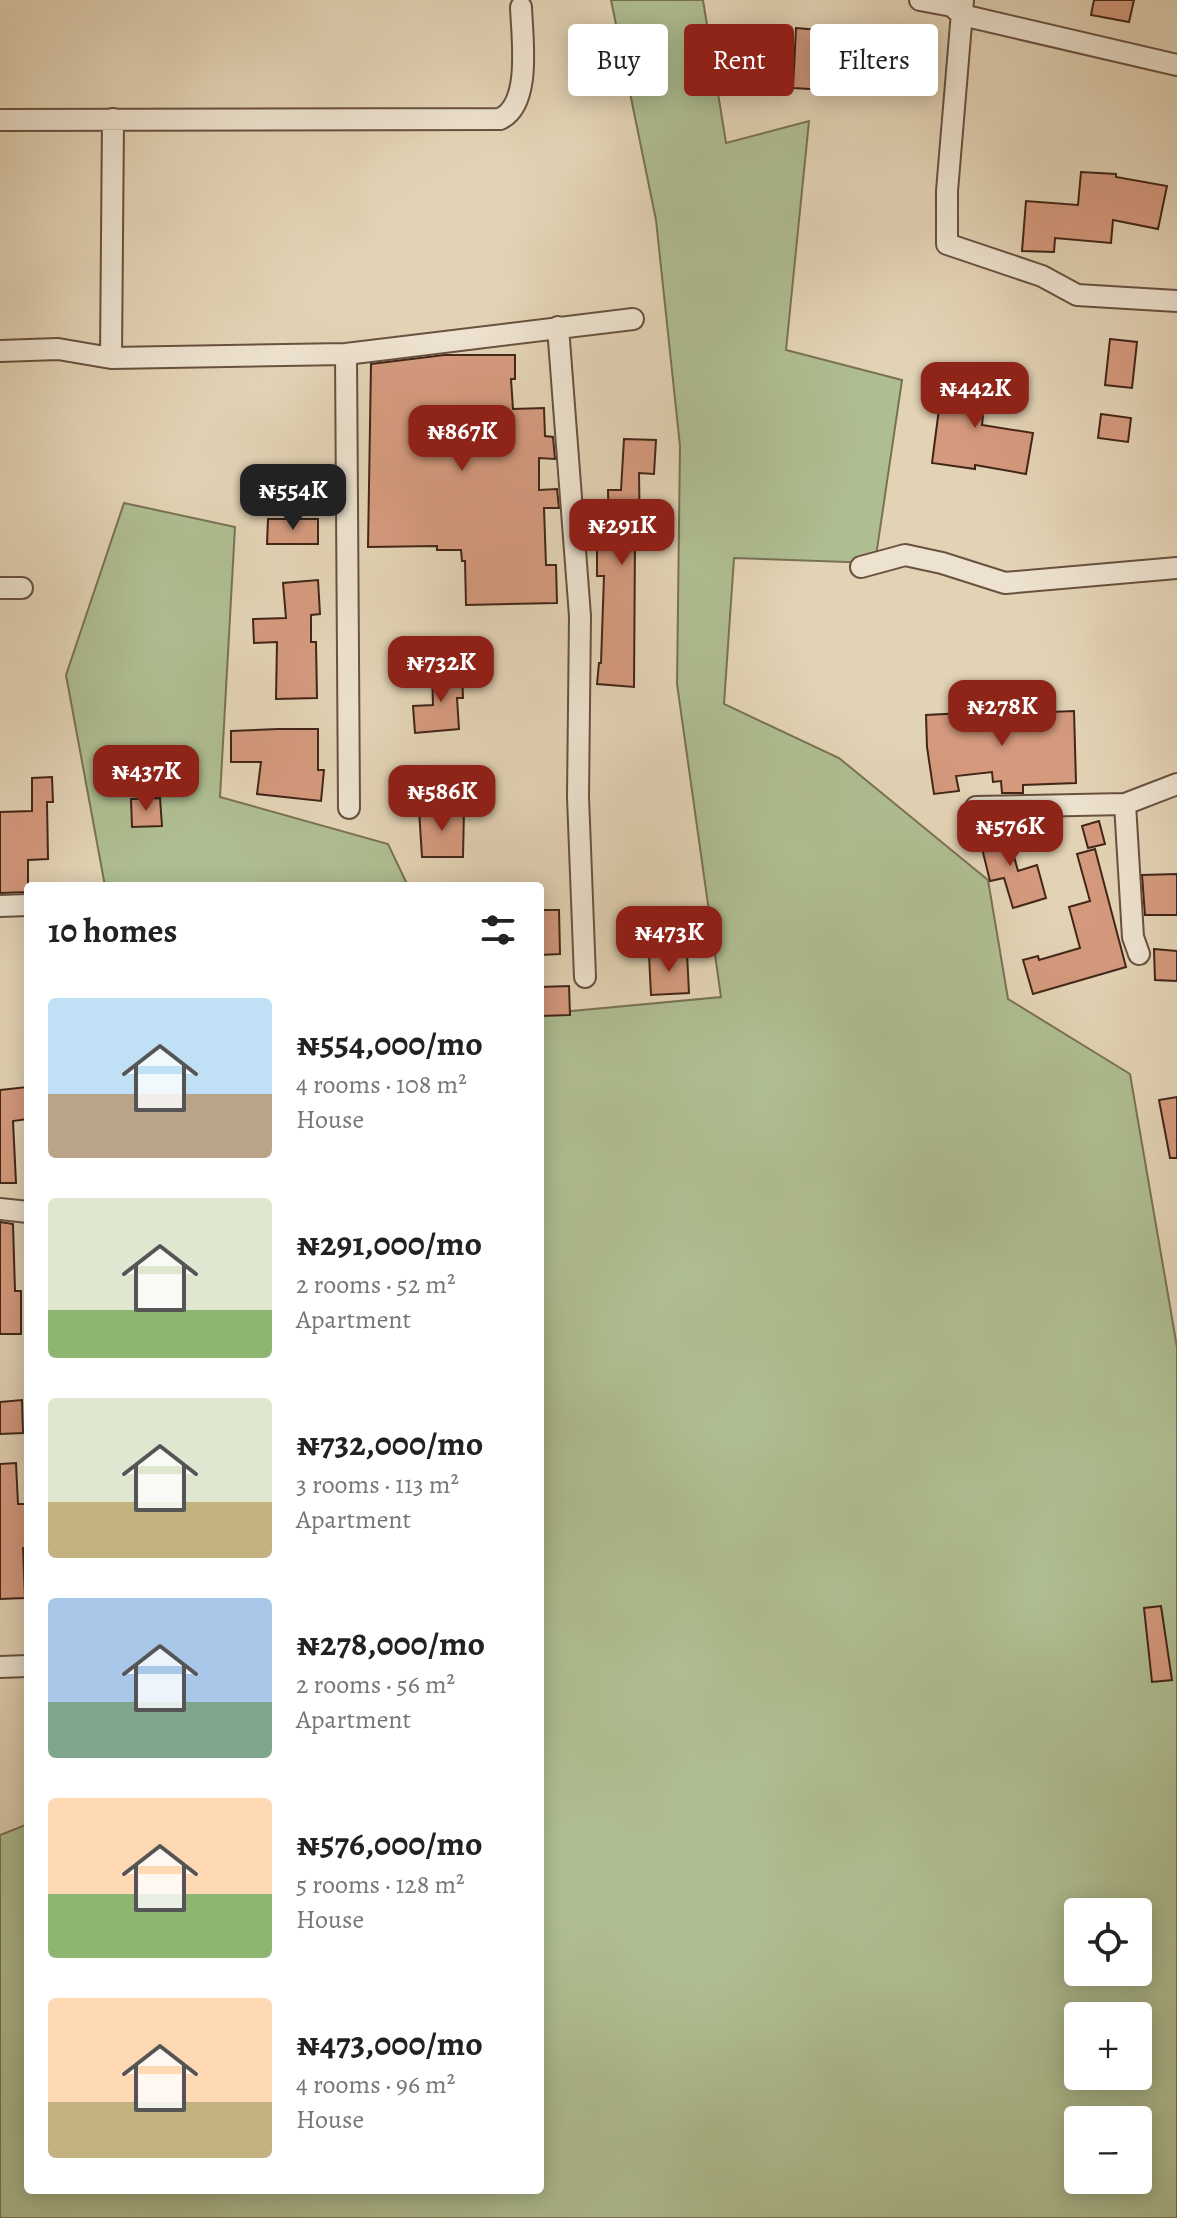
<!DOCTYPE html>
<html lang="en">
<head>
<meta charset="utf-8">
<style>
	body { margin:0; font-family:Alegreya,serif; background:#f2f2f2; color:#222; height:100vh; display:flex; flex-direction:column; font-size:30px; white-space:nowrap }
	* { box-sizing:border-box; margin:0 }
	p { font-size:26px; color:#767676 }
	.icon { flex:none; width:44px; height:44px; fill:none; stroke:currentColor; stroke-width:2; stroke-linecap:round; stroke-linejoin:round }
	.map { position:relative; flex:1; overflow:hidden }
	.details { position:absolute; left:24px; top:882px; width:520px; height:1312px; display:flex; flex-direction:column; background:#fff; border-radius:8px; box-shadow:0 4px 20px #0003 }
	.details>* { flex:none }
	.banner { position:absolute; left:568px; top:24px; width:488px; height:72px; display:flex; gap:16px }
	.controls { position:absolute; left:1064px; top:1898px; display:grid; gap:16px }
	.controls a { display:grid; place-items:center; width:88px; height:88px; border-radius:8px; background:#fff; box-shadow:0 4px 20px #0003; font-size:40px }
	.price { position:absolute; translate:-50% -68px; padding:0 18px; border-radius:16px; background:#8f2418; color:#fff; font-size:26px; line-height:52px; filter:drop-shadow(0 2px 4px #0008) }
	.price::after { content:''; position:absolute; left:50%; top:48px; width:24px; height:18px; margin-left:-12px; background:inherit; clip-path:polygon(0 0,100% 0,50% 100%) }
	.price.current { background:#222; color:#fff }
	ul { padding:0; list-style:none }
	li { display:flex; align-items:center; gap:24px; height:200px; padding:0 24px }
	li span { display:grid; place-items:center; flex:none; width:224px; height:160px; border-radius:8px; color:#555 }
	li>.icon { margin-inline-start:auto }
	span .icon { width:96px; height:96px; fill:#fffc; stroke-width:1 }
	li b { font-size:34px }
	h2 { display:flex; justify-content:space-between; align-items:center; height:96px; padding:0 24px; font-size:34px }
	.chip { padding:0 28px; border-radius:8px; background:#fff; box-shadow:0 4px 20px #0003; font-size:28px; line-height:72px }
	.chip.current { background:#8f2418; color:#fff }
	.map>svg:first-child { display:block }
	.green { fill:#afbe91; stroke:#787254; stroke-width:2; fill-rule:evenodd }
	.building { fill:#d59a7e; stroke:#422618; stroke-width:2 }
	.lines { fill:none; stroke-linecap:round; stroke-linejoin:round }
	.street-casing { stroke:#6a513f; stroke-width:24 }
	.street { stroke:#ede2cf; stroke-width:20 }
</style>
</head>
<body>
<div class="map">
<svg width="1177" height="2218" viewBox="0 0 1177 2218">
	<rect width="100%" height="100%" fill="#e3d3b5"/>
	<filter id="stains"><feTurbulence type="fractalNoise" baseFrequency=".0025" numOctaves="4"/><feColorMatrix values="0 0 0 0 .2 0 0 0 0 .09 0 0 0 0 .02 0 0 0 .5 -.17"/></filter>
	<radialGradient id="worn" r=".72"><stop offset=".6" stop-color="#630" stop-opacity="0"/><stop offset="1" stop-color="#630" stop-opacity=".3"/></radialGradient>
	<path class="green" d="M611,0H703L726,143L809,121L786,350L902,380L875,563L734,558L724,704L839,758L988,880L1008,999L1130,1074L1177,1347V2218H0V1835L28,1824V2190H540V1014L721,997L677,684L680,446L656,220ZM1078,1912H1138V1972H1078ZM1078,2016H1138V2076H1078ZM1078,2120H1138V2180H1078Z
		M124,503L235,527L220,797L388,844L408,886H105L66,675Z"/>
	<path class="building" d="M1094,0H1134L1129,22L1091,15Z
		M796,28L831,31L827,90L793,88Z
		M1081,172L1116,174V177L1167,186L1158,229L1113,220L1111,243L1055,238L1054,252L1022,251L1026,201L1078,205Z
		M1110,339L1137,342L1132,388L1105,385Z
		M444,355H515V379H511L513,409L544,408L545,436L553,437L555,459L539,458V490L557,489L559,508H544L546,565H556L557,603L466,605L465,561H462L461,550H437V546L368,547L371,364Z
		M944,370L987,376L982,425L1033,433L1026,474L975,465V469L932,463Z
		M1101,414L1131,418L1128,442L1098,438Z
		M624,439L656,440L654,474L639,473L640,540H635L634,687L597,684L599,663H601L604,576H597V549H609L608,490H621Z
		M268,519H318V544H267Z
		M318,580L320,614L311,615V642H316L317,698L276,699L277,642L254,643L253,619L286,618L283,583Z
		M462,671L463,698H457L459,729L415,733L413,706L433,705L432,672Z
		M1024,705L1025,713L1074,711L1076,783L1023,785V793H1002L1001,781L993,782L992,772L956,776L959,791L934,794L927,747L926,715L964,713V711Z
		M278,729H318V770H324L321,801L257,794L261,762H231V731Z
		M52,777L53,802H47L48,859L28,860V892L0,893V812L32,811V778Z
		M160,798L162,826L132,827L131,799Z
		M464,809L463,857H422L419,810Z
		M1099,821L1105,844L1088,848L1082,826Z
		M1005,824L1018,871L1037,865L1046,898L1013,908L1004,878L990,881L978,832Z
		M1095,849L1126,967L1033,994L1023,960L1038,956L1039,960L1080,948L1069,907L1090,901L1077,854Z
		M1177,874V915H1145L1142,875Z
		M540,910H559L560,954L540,955Z
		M1154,949L1177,951V981L1155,980Z
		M687,953L689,993L651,995L649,955Z
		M569,986L570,1015L540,1016V987Z
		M27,1087L28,1119L13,1121L16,1183H0V1090Z
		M1177,1097V1158H1170L1159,1100Z
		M0,1222L13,1224L15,1291H21V1334H0Z
		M22,1400L23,1433L0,1434V1402Z
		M16,1463L18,1504H28L27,1548H23L25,1598L0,1599V1464Z
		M1161,1606L1172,1680L1152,1682L1144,1608Z"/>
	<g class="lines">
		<defs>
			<path id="street" d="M920,0L952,6L962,15L1177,65
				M963,0L947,191V244L1042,276L1077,295L1177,301
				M0,120L500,119C532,105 522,37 521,7
				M558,327L580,616L578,797L585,977
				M0,351L58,349L111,358L346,354L633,319
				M346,354L349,808
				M111,358L113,119
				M861,567L905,555L942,563L1005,583L1177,568
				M0,588H22
				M976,807L1125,804
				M0,906L28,905
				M1139,954L1133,937L1125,804L1177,784
				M0,1209L28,1212
				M0,1667L28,1666"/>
		</defs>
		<use href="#street" class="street-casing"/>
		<use href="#street" class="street"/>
	</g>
	<rect width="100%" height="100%" filter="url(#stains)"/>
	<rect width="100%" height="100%" fill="url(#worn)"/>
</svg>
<div class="controls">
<a><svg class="icon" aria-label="locate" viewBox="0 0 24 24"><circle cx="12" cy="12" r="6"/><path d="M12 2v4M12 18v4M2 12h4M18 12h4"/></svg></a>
<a>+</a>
<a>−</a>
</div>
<b class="price" style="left:975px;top:430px">₦442K</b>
<b class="price" style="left:462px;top:473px">₦867K</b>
<b class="price current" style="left:293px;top:532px">₦554K</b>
<b class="price" style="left:622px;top:567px">₦291K</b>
<b class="price" style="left:441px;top:704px">₦732K</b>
<b class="price" style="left:1002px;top:748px">₦278K</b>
<b class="price" style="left:146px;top:813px">₦437K</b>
<b class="price" style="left:442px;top:833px">₦586K</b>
<b class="price" style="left:1010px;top:868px">₦576K</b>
<b class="price" style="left:669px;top:974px">₦473K</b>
<div class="banner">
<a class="chip">Buy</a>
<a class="chip current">Rent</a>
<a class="chip">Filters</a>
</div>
<section class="details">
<h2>10 homes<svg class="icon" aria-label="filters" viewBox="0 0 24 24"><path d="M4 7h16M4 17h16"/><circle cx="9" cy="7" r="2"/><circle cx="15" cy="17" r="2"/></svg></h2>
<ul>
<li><span style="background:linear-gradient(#bfe0f5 60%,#b9a48a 0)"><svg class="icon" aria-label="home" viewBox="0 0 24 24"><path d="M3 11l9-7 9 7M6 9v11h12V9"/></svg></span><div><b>₦554,000/mo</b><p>4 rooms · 108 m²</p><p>House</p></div></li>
<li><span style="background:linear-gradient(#dfe7d0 70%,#8fb573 0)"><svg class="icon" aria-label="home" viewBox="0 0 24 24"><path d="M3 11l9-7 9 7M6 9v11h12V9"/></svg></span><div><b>₦291,000/mo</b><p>2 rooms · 52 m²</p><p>Apartment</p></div></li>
<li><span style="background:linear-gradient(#dfe7d0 65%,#c2b280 0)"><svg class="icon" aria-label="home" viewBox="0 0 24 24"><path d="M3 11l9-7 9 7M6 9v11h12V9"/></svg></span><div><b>₦732,000/mo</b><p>3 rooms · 113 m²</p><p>Apartment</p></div></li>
<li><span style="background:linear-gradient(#a9c7e8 65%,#7fa58c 0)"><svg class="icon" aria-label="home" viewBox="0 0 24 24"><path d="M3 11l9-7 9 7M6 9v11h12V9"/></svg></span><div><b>₦278,000/mo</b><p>2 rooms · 56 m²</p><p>Apartment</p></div></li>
<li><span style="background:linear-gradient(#ffd9b3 60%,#8fb573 0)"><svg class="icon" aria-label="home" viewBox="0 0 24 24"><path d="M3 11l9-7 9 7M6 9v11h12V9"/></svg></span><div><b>₦576,000/mo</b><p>5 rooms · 128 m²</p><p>House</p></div></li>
<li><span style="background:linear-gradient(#ffd9b3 65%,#c2b280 0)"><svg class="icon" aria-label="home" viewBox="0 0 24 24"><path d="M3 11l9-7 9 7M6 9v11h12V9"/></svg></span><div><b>₦473,000/mo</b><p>4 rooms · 96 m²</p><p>House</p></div></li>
</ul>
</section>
</div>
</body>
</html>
